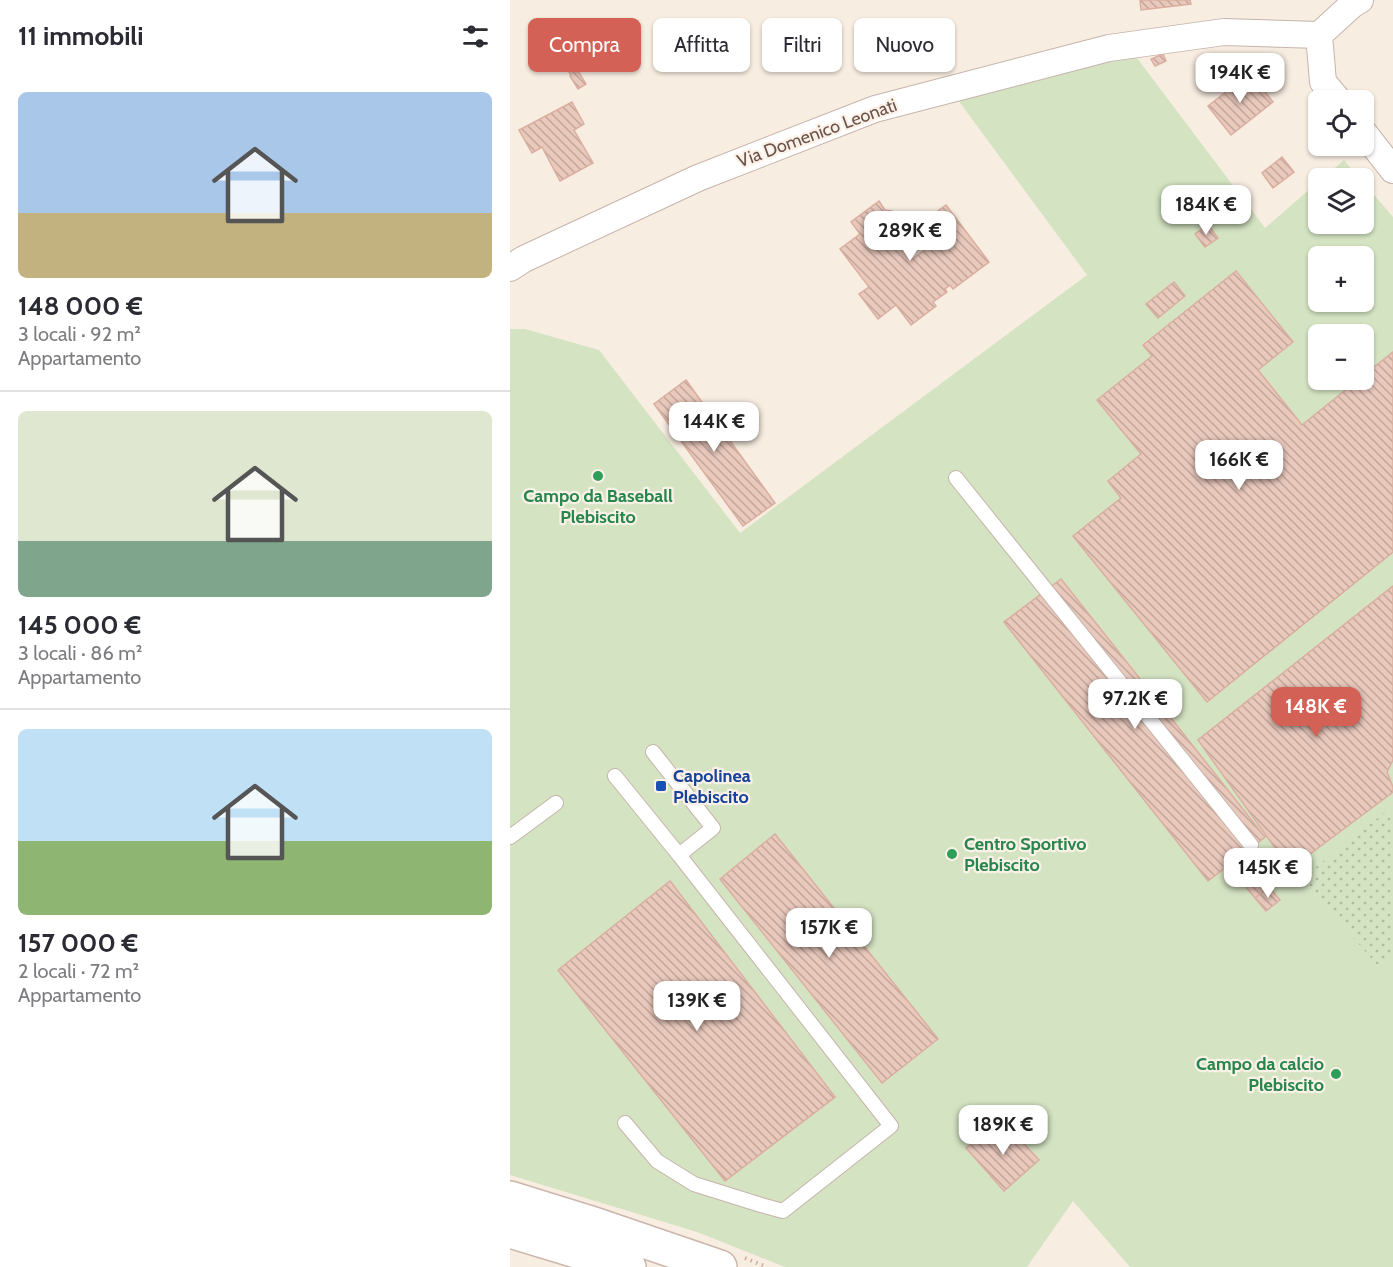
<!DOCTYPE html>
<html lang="it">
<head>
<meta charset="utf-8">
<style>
	body { margin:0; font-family:Cabin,sans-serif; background:#f7f7f7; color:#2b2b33; height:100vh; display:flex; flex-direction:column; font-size:22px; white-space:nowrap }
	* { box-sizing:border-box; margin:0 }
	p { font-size:20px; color:#7c7c81 }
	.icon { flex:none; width:33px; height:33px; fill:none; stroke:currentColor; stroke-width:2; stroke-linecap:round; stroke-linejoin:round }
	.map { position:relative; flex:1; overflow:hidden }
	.sheet { display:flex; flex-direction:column; background:#fff; width:510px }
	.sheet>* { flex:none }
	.banner { position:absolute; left:18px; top:18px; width:570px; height:54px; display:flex; gap:12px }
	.controls { position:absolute; left:798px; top:90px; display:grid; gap:12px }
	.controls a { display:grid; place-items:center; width:66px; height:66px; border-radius:9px; background:#fff; box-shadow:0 2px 4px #0004; font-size:30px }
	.price { position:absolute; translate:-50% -51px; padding:0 14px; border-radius:12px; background:#fff; color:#222; font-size:20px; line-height:39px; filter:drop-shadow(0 2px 3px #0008) }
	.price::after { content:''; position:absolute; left:50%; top:36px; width:18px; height:14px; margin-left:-9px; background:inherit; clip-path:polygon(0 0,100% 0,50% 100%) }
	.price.active { background:#d46155; color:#fff }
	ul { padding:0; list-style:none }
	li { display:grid; align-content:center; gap:12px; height:318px; padding:0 18px }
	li+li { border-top:2px solid #e1e1e2 }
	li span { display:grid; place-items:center; height:186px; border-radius:9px; color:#555 }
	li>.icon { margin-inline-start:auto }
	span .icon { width:108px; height:108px; fill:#fffc; stroke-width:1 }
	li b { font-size:26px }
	h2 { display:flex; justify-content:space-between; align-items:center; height:72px; padding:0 18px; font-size:26px }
	.pill { padding:0 21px; border-radius:9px; background:#fff; box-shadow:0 2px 4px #0004; font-size:21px; line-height:54px }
	.pill.active { background:#d46155; color:#fff }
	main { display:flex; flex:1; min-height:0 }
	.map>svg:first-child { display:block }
	.grass { fill:#d4e3c2; fill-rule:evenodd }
	.park { fill:url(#park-dots) }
	.building { fill:url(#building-back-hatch); stroke:#dbae9f; stroke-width:1.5 }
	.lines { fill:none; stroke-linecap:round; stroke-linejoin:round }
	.service-casing { stroke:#c7b4ab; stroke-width:16 }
	.minor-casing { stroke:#c7b4ab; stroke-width:28 }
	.secondary-casing { stroke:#ccb5ab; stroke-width:36 }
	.path { stroke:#ceaca1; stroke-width:4; stroke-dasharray:1.5 4.5; stroke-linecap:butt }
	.service { stroke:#fff; stroke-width:14 }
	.minor { stroke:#fff; stroke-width:26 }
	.secondary { stroke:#fff; stroke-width:33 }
	.leisure-dot { fill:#2e9e5b; stroke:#fcf1e7; stroke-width:2 }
	.transit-dot { fill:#1a4fb4; stroke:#fcf1e7; stroke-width:2 }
	.labels { text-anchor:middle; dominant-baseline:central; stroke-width:4.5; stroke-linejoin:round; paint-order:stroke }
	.street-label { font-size:18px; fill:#6c534c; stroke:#fcf1e7 }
	.leisure-label { font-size:18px; font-weight:bold; fill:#27864d; stroke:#fcf1e7 }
	.transit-label { font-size:18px; font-weight:bold; fill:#164399; stroke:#fcf1e7; text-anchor:start }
</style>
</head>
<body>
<main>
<section class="sheet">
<h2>11 immobili<svg class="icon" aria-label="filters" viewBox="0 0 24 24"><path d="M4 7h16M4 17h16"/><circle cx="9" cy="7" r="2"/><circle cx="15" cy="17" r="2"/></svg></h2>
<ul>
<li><span style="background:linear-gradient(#a9c7e8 65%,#c2b280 0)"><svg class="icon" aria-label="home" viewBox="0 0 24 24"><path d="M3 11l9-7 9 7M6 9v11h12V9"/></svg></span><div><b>148 000 €</b><p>3 locali · 92 m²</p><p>Appartamento</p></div></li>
<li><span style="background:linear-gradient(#dfe7d0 70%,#7fa58c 0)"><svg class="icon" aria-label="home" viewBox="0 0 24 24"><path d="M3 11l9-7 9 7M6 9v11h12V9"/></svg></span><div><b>145 000 €</b><p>3 locali · 86 m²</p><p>Appartamento</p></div></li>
<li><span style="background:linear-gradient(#bfe0f5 60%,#8fb573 0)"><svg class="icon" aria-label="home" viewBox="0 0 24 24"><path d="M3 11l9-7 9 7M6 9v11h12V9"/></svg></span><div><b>157 000 €</b><p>2 locali · 72 m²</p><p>Appartamento</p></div></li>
</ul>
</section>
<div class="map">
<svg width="883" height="1267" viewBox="0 0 883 1267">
	<defs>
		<pattern id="park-dots" width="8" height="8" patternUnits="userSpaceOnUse" patternTransform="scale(1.5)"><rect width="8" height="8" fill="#d4e3c2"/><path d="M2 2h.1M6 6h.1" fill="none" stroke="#b0bba0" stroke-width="1.8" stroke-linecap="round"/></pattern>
		<pattern id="building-back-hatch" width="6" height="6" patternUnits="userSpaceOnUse" patternTransform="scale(1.5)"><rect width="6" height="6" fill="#eac9bd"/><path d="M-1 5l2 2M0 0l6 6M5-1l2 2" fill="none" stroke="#c2a69c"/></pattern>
	</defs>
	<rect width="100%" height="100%" fill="#f8ede1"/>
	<path class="grass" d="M624,54L755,228L808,182V224H854V183L883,217V1267H620L563,1201L517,1267H275L187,1232L0,1175V329H15L89,350L230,533L577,275L445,96ZM808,256H854V302H808ZM808,334H854V380H808Z
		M834,160L849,178H813Z"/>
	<path class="park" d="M883,806V957L870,968L791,879Z"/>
	<path class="building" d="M630,0H680L681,4L631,10Z
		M653,54L656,61L645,66L641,59Z
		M61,64L66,72L68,71L76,84L68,89L60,76L61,75L56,67Z
		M740,73L763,102L721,135L698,106Z
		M62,102L74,124L64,130L83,163L50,181L32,147L22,153L9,130Z
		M772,157L784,172L763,188L752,173Z
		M369,201L375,210L382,211L397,231L385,239L401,260L428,240L414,221L436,205L479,262L443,289L440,285L435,289L437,292L423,302L426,306L401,325L386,305L368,319L349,294L359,287L330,249L350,234L341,222Z
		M698,225L708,238L695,247L685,234Z
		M726,271L783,342L748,370L792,425L848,380H854V375L883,352V552L697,702L563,536L611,498L598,481L631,454L587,400L642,356L633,345Z
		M664,282L675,296L648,318L636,304Z
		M176,380L265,503L233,526L144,404Z
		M551,579L755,837L698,881L494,622Z
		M883,586V760L877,772L883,787V792L780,869L688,740Z
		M265,834L428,1039L372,1083L210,879Z
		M749,875L759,887L745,898L736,887Z
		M160,881L325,1097L215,1181L48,970Z
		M759,887L770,900L756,911L745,898Z
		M494,1122L529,1160L494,1191L456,1148Z"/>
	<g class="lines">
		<defs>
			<path id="service" d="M446,478L741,845
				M105,776L169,855
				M0,837L46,803
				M115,1123L147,1161L184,1184L251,1205L273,1211L381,1126L169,855L203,828L143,752"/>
			<path id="minor" d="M828,100L813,82L809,35L842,5L850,0
				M854,133L883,170
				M0,268L14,259L188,178L365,109L599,48L714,32L809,35"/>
			<path id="secondary" d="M0,1198L87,1225L210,1267
				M0,1231L119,1267"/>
		</defs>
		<use href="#service" class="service-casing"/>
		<use href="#minor" class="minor-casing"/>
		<use href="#secondary" class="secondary-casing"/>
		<path class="path" d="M235,1258L257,1267"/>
		<use href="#service" class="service"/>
		<use href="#minor" class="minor"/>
		<use href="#secondary" class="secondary"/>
	</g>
	<g class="leisure-dot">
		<circle cx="88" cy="476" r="6"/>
		<circle cx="442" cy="854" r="6"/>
		<circle cx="826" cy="1074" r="6"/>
	</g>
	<rect class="transit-dot" x="145" y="780" width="12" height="12" rx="3"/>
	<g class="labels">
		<g class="street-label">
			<text transform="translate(307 133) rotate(-20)">Via Domenico Leonati</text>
		</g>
		<g class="leisure-label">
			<text x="88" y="496">Campo da Baseball<tspan x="88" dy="21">Plebiscito</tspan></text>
			<text x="454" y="844" text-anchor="start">Centro Sportivo<tspan x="454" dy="21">Plebiscito</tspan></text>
			<text x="814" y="1064" text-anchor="end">Campo da calcio<tspan x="814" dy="21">Plebiscito</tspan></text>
		</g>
		<g class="transit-label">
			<text x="163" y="776">Capolinea<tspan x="163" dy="21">Plebiscito</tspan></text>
		</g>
	</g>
</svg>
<div class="controls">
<a><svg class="icon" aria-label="locate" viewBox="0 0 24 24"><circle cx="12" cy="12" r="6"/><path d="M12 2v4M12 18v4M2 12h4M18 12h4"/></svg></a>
<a><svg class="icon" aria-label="layers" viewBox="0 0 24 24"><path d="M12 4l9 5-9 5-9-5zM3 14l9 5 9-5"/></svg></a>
<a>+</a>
<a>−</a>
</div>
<b class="price" style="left:730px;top:104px">194K €</b>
<b class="price" style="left:696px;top:236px">184K €</b>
<b class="price" style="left:400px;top:262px">289K €</b>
<b class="price" style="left:204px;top:453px">144K €</b>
<b class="price" style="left:729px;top:491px">166K €</b>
<b class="price" style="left:625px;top:730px">97.2K €</b>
<b class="price active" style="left:806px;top:738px">148K €</b>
<b class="price" style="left:758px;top:899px">145K €</b>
<b class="price" style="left:319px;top:959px">157K €</b>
<b class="price" style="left:187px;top:1032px">139K €</b>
<b class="price" style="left:493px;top:1156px">189K €</b>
<div class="banner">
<a class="pill active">Compra</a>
<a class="pill">Affitta</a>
<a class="pill">Filtri</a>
<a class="pill">Nuovo</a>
</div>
</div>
</main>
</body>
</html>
